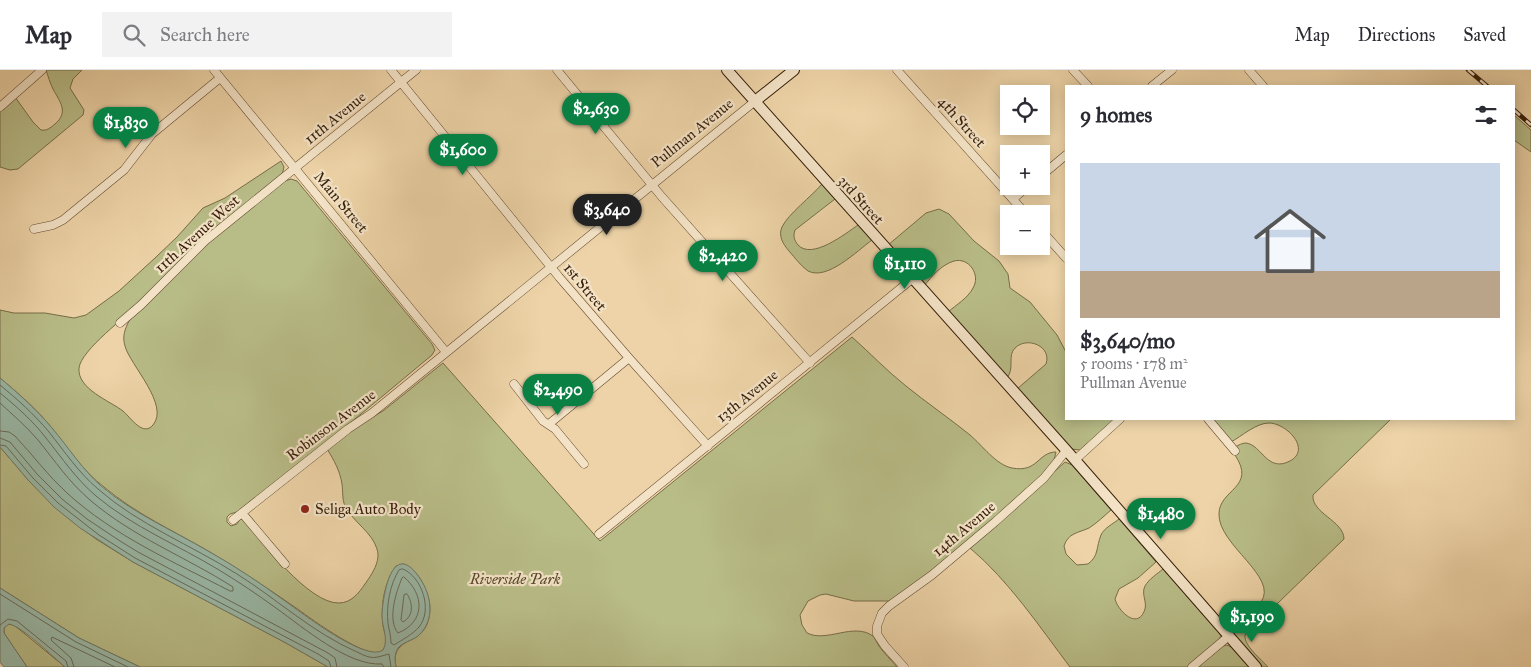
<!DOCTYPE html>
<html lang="en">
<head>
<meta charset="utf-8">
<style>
	body { margin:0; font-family:"IM FELL Great Primer",serif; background:#f2f2f3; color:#2b2b33; height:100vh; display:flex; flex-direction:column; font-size:19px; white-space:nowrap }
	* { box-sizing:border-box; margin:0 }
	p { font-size:16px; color:#7c7c81 }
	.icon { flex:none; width:28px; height:28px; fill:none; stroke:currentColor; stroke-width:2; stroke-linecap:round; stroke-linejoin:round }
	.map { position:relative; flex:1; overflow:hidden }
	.details { position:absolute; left:1065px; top:15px; width:450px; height:335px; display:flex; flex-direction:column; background:#fff; border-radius:0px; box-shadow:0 2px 12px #0003 }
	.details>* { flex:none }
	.controls { position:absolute; left:1000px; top:15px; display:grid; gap:10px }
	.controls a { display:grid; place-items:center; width:50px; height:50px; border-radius:0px; background:#fff; box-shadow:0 2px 12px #0003; font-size:25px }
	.price { position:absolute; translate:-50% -42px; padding:0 11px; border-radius:18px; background:#0b8043; color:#fff; font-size:16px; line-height:32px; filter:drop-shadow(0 1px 2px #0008) }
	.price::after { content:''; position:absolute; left:50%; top:30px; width:15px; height:11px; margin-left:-8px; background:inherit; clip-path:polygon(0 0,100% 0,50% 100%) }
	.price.active { background:#222; color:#fff }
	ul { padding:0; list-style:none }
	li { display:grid; align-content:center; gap:10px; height:265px; padding:0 15px }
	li+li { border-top:1px solid #e1e1e2 }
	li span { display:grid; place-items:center; height:155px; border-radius:0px; color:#555 }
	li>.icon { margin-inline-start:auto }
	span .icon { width:90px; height:90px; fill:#fffc; stroke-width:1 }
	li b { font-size:21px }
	h2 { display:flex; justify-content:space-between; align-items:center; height:60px; padding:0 15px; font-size:21px }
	header { display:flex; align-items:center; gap:30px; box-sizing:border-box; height:70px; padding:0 25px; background:#fff; border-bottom:1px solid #e1e1e2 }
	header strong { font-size:24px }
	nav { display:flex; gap:28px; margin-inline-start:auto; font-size:18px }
	.search { width:350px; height:45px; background:#f2f2f3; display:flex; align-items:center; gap:12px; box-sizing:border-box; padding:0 18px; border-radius:0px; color:#7c7c81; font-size:19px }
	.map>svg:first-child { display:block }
	.green { fill:#b8bc87; stroke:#776d48 }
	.water { fill:#99b8a7; stroke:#717a68 }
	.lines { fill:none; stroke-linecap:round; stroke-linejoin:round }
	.shore { stroke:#686b58; stroke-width:1 }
	.street-casing { stroke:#644b30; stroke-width:9 }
	.secondary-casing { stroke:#361e09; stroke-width:12 }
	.street { stroke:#f3e2c6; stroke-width:8 }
	.secondary { stroke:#f3e2c6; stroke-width:10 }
	.rail-casing { stroke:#361e09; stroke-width:4.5 }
	.rail { stroke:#f3e2c6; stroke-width:2.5; stroke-dasharray:8; stroke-linecap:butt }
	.poi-dot { fill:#8f2418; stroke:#f3e2c6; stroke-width:2 }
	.labels { text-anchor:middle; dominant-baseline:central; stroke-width:4.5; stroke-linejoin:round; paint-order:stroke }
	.street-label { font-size:15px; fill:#361e09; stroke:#f3e2c6 }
	.poi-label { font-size:15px; fill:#361e09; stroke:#f3e2c6; text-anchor:start }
	.park-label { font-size:15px; font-style:italic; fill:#564628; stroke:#f3e2c6 }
</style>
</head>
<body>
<header>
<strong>Map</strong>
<div class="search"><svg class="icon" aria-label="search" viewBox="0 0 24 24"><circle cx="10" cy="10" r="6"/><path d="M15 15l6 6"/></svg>Search here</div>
<nav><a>Map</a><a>Directions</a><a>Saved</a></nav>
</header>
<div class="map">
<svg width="1531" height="597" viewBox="0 0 1531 597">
	<rect width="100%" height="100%" fill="#edd3a7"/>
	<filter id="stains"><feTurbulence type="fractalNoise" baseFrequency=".004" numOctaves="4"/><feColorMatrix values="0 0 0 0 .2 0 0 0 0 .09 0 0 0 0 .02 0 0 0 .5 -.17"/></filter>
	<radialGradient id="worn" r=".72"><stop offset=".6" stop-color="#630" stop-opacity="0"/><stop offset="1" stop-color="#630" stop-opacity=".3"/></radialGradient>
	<path class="green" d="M46,0H82L73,9L70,18L84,40L83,45L18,99L10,100L0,97V40L15,27L33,52L41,60C47,61 50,58 55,54C69,42 60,32 53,19C50,13 48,6 46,0Z
		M1514,45L1531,60V82L1514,70Z
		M281,91L284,97L282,105C256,126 230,146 205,168C182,188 162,211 141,232C127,246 81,280 79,298C77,319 110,331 123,341C131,348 143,367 153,355C170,335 130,295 125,276C122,266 125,259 129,251L200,178L285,111L291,109L297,111L432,274L435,280L432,285L349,354L237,442L230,444L227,447V452L231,456L237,454L240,449H243C261,471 309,534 339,533C351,533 359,523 365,514C372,504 381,491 377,479C372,462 353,452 345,436C342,429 343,421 342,414C340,401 334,390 327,379L352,359L383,341L443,293L600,471L852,267C870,283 887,301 906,316C927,333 949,348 970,365C982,375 996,395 1012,398C1038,403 1038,382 1056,382L1053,394L1041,406L968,471L916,514L890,531H854L826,524L820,525L808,531L800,545L802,555L807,563C827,573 853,552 873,566C875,568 877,573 879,576C884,583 891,590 897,597H396C395,591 394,584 399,578C403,573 409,571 415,568C433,557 433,533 424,516C420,507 413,497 403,494L396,496C385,510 380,536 383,554C383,560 387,566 386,572C386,576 384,580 381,582C368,590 311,549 299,540C270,520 241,500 210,482C174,461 136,444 104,417C83,401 70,381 54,361C39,341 19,324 0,308V240L14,243H45L74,248L86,245L119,221L155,188L177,167L203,138L225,128Z
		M822,114L835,129L795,160C793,166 794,170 798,175C812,190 845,164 858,155L872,170C857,181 827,211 808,201C801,196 795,188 789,181C783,174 778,166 782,157C788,144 812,126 822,114Z
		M939,139L949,144L974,171L999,191L1008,204L1010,218L1030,232L1057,265L1066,282V349H1115L1080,380L1071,379L1017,319L1046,294C1052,276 1027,266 1015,278C1007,286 1015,298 1007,308L948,242C956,235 968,228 973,218C981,205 969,187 954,191C941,195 932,206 924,216L888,175L926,143Z
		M1212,349H1391L1313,425C1311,443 1344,451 1344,469L1245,565C1244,576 1261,589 1268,597H1263L1227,557C1239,549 1253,542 1261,532C1279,507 1218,475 1219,444C1219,419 1257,418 1235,385L1239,382L1235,377C1239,375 1242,373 1246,373C1262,375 1267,403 1290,391C1312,379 1286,353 1269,353C1256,353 1242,366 1231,372Z
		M0,377L29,411L68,448L96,469L133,492L286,573L328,597H140L79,568L8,523L0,518Z
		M1065,392L1072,395L1111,440C1104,446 1097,453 1089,458C1078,463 1068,463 1064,476L1066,484L1077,495L1088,494C1099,486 1096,477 1101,465C1104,458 1113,454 1119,449L1156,492L1138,508L1119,519L1115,529C1118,541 1138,561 1145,539C1147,531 1141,524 1145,516C1149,509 1157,504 1163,499L1219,563L1221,566L1218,571L1187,597H1070C1039,556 1009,511 970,478Z
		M8,554L14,555L65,597H27L4,563V558Z
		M1227,575L1231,577L1249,597H1197L1223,576Z"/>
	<path class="water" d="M0,308C18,323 37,340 52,358C69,378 82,399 101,416C133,443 172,460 208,481C235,496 260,513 285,531C301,542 366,593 383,580C389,569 382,558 382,546C382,535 387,496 401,494C407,493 413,499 416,503C431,521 437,549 418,566C411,571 403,572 398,578C394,584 395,591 396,597H328L286,573L133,492L80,458L54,437L29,411L0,377Z
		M0,518L79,568L140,597H65C53,587 23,557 9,554L4,558V563L27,597H4L0,592Z"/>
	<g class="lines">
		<path class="shore" d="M0,315C17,329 34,344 49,362C65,382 78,402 98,419C139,455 191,475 237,504C277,529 313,563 357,582C373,590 374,588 389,584L391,597
			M0,323C16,336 33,351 46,368C62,388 76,409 96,426C133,457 178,475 219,500C239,512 258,525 276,538C304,558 348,596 382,594L384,597
			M0,333C13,345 26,356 38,370C55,391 69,412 90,430C133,467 186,487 233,517V521H230C174,492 114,466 67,423C48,406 33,385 15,366L9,362L0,361
			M0,368L10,372L37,404L62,429L87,449L120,471L138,482L328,583L335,588L337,597
			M0,375L6,376L33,408L58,433L99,465L135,488L318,584L329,591L331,597
			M403,499C422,507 433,540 419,557C413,564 402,570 394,575L391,573C391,566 389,560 388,553C386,536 390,514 399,500Z
			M404,507C425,525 425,552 398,563C387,550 396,522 402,508Z
			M0,524L76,572L128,597
			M407,524C413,533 414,546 403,552L401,550L404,525Z
			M0,555L8,549L17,551L66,591L68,597
			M74,597L71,588L51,570L52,567L115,597"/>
		<defs>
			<path id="street" d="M214,0L446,282
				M391,0L559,207L629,288L708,376
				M557,0L662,127L810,293
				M897,0L1026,144
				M1073,0L1088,16
				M1249,0L1263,16
				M1152,16L1172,0
				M0,37L42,0
				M1041,106L1066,85
				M1013,129L1028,116
				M34,159L53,155L63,150L124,100L152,64L220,8
				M1041,160L1066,188
				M120,253L141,235L205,171L416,0
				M514,314L543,351L555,359L584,394
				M1208,349L1235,381
				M549,354L629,288
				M1075,390L1120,349
				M242,443L285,494
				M233,450L348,359L372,343L754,32
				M599,464L912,209
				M904,597L885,576L877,564V556L882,543L889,536L932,505L995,452L1044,408L1066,381
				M1192,597L1229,566"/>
			<path id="secondary" d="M727,0L1075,390L1256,597
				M754,32L794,0"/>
		</defs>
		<use href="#street" class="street-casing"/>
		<use href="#secondary" class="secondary-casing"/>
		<use href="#street" class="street"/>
		<use href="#secondary" class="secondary"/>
		<defs>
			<path id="rail" d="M1468,0L1487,16
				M1514,40L1531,55"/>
		</defs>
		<use href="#rail" class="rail-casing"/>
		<use href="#rail" class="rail"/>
	</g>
	<circle class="poi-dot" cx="305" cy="439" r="5"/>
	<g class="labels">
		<g class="street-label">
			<text transform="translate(335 48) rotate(-39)">11th Avenue</text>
			<text transform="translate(962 52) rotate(48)">4th Street</text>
			<text transform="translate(692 63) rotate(-39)">Pullman Avenue</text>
			<text transform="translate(861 130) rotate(48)">3rd Street</text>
			<text transform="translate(341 132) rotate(50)">Main Street</text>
			<text transform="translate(197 164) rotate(-42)">11th Avenue West</text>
			<text transform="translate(585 217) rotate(50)">1st Street</text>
			<text transform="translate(747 326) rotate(-39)">13th Avenue</text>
			<text transform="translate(331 355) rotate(-37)">Robinson Avenue</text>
			<text transform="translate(964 459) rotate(-40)">14th Avenue</text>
		</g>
		<g class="poi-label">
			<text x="315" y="439">Seliga Auto Body</text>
		</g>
		<g class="park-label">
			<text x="515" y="509">Riverside Park</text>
		</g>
	</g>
	<rect width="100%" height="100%" filter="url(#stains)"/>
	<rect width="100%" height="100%" fill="url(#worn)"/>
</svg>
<div class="controls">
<a><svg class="icon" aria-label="locate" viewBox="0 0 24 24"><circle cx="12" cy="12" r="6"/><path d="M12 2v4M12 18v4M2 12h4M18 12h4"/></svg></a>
<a>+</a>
<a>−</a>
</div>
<b class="price" style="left:596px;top:65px">$2,630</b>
<b class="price" style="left:126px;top:79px">$1,830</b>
<b class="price" style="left:463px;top:106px">$1,600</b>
<b class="price active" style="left:607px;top:166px">$3,640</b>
<b class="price" style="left:723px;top:212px">$2,420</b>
<b class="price" style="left:905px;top:220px">$1,110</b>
<b class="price" style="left:558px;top:346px">$2,490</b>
<b class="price" style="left:1161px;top:470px">$1,480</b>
<b class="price" style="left:1252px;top:573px">$1,190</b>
<section class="details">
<h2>9 homes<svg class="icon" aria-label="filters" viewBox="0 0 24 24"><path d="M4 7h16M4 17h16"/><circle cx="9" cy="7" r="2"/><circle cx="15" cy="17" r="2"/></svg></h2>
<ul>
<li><span style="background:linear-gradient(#c9d6e8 70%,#b9a48a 0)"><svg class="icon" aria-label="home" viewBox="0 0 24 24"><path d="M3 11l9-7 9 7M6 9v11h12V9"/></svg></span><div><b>$3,640/mo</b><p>5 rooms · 178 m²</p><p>Pullman Avenue</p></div></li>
</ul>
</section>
</div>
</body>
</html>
